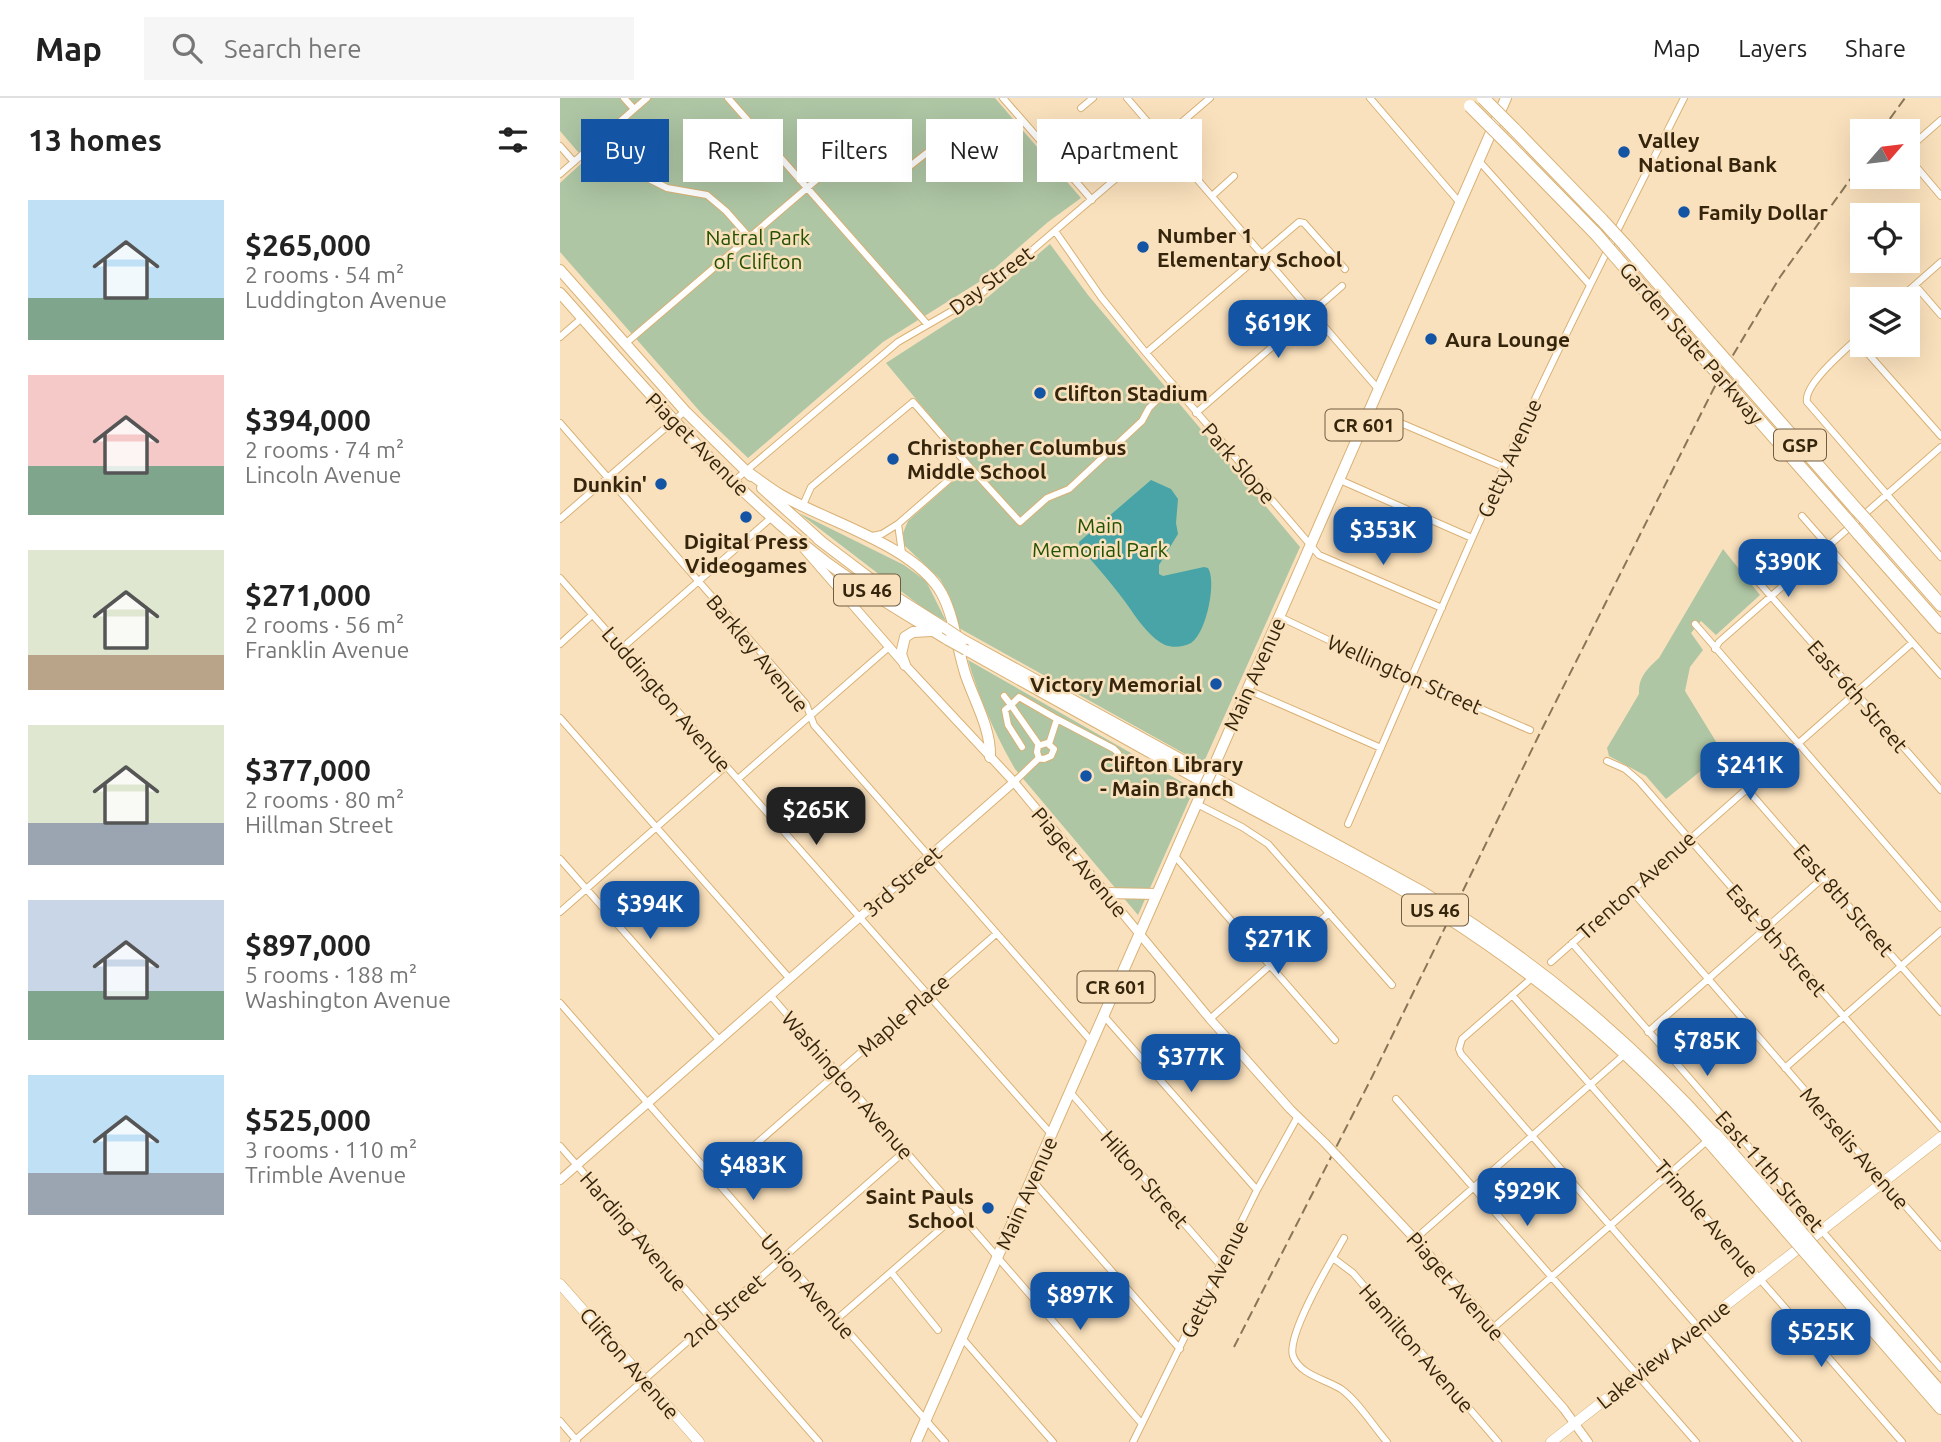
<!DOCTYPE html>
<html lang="en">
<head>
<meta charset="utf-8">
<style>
	body { margin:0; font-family:Ubuntu,sans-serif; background:#f6f6f6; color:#222; height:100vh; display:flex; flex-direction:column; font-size:26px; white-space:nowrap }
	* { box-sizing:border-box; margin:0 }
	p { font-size:23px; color:#767676 }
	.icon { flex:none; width:38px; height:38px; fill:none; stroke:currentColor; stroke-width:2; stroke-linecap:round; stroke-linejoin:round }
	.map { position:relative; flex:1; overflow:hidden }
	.side { display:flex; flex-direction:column; background:#fff; width:560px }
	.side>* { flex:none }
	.top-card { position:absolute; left:21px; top:21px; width:665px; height:63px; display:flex; gap:14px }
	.needle { width:46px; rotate:62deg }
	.fabs { position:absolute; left:1290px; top:21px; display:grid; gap:14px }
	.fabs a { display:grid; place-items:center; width:70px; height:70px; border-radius:0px; background:#fff; box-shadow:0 7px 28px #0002; font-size:35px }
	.price { position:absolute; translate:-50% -60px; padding:0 16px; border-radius:14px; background:#1354a4; color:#fff; font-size:23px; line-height:46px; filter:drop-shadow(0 2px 4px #0008) }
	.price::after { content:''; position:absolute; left:50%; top:42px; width:21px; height:16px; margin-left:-10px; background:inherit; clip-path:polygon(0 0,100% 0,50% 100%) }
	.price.current { background:#222; color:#fff }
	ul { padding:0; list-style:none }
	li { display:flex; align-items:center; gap:21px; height:175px; padding:0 28px }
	li span { display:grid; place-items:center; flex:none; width:196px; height:140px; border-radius:0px; color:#555 }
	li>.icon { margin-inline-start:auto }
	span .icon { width:84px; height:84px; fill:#fffc; stroke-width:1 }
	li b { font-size:30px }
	h2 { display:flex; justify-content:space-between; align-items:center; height:84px; padding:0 28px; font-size:30px }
	.pill { padding:0 24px; border-radius:0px; background:#fff; box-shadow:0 7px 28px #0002; font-size:24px; line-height:63px }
	.pill.current { background:#1354a4; color:#fff }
	header { display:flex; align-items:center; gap:42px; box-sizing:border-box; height:98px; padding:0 35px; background:#fff; border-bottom:2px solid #e0e0e0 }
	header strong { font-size:33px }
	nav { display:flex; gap:38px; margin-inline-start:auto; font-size:24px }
	.search { width:490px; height:63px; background:#f6f6f6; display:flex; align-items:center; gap:18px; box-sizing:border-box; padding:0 24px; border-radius:0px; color:#767676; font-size:26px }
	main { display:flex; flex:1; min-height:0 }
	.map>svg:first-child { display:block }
	.green { fill:#aec6a4 }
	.water { fill:#48a4a6 }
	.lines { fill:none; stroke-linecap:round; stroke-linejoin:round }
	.minor-casing { stroke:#d9b175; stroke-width:8 }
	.tertiary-casing { stroke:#d9b175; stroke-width:10 }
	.secondary-casing { stroke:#d9b175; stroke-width:11 }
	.primary-casing { stroke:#d9b175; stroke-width:12 }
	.trunk-casing { stroke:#d9b175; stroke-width:12 }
	.motorway-casing { stroke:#d9b175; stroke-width:14 }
	.minor { stroke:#fff; stroke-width:6 }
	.tertiary { stroke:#fff; stroke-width:8 }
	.secondary { stroke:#fff; stroke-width:10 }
	.primary { stroke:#fff; stroke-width:10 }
	.trunk { stroke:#fff; stroke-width:10 }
	.motorway { stroke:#fff; stroke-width:12 }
	.rail { stroke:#897557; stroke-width:2; stroke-dasharray:10 5; stroke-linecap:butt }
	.tertiary-bridge-casing { stroke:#d9b175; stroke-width:10; stroke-linecap:butt }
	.primary-bridge-casing { stroke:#d9b175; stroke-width:12; stroke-linecap:butt }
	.trunk-bridge-casing { stroke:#d9b175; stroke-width:12; stroke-linecap:butt }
	.motorway-bridge-casing { stroke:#d9b175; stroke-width:14; stroke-linecap:butt }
	.tertiary-bridge { stroke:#fff; stroke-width:8 }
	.primary-bridge { stroke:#fff; stroke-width:10 }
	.trunk-bridge { stroke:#fff; stroke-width:10 }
	.motorway-bridge { stroke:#fff; stroke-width:12 }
	.poi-dot { fill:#1354a4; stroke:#fae1bd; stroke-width:2.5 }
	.labels { text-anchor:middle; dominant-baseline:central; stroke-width:5; stroke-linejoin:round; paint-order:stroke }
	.shield { fill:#fae1bd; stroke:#705d41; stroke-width:2 }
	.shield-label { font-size:19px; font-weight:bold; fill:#35250c }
	.poi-label { font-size:21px; font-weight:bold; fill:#35250c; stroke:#fae1bd; text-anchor:start }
	.park-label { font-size:21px; fill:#225200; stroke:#fae1bd }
	.street-label { font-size:21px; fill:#35250c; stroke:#fae1bd }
</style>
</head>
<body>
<header>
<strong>Map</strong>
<div class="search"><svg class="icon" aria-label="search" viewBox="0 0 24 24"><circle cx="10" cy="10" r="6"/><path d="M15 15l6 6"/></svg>Search here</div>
<nav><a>Map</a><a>Layers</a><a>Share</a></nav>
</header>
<main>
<section class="side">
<h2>13 homes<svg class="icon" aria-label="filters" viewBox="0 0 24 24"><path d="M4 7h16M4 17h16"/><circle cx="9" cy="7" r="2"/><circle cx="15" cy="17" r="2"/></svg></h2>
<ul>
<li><span style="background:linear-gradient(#bfe0f5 70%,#7fa58c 0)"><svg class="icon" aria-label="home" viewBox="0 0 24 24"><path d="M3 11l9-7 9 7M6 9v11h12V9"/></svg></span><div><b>$265,000</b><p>2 rooms · 54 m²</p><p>Luddington Avenue</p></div></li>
<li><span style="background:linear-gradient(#f6c9c9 65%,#7fa58c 0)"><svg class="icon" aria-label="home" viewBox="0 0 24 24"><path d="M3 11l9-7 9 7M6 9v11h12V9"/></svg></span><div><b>$394,000</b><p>2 rooms · 74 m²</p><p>Lincoln Avenue</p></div></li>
<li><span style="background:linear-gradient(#dfe7d0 75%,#b9a48a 0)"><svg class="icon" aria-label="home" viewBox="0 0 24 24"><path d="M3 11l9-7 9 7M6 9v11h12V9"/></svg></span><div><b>$271,000</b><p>2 rooms · 56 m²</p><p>Franklin Avenue</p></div></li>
<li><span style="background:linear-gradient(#dfe7d0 70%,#9aa5b1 0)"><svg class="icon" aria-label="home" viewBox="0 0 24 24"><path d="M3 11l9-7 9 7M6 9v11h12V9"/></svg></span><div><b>$377,000</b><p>2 rooms · 80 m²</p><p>Hillman Street</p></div></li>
<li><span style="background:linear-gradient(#c9d6e8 65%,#7fa58c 0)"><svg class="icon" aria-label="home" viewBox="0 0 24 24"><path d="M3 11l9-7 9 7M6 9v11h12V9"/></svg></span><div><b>$897,000</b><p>5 rooms · 188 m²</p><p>Washington Avenue</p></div></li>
<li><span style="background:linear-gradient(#bfe0f5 70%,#9aa5b1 0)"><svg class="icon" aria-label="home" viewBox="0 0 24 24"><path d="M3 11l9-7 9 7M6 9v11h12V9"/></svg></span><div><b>$525,000</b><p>3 rooms · 110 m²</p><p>Trimble Avenue</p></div></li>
</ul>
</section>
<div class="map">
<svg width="1381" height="1344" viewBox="0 0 1381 1344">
	<rect width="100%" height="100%" fill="#fae1bd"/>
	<path class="green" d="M0,0H435L521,100L488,124L419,184L323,244L188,360L143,317L0,154V85L25,62L0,33Z
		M490,146L528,197L740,449L643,666L399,530L390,499L380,481L344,447L343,435L348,423L411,367L326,265L428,199Z
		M239,415L344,467L366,483L386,523L367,513Z
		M1163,451L1200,497L1156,537L1141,523L1131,535L1143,552L1130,569L1125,593L1163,655L1106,701L1086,678L1049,658L1047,650L1079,596C1078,579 1087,571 1099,560Z
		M408,562L634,691L578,817L455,671C435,636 419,600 408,562Z"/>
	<path class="water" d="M591,382L611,391L618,401L616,425L618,436L599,467V476L603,478L644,469L648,470C657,484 646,536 631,545C624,549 613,550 605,547C592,541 579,524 571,512C556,490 537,469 520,449L519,444Z"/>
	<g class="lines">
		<defs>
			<path id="minor" d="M64,0L74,11
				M168,0L367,226
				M443,0L532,102
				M567,0L819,292
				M810,0L900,105
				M521,10L533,0
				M45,37L87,80L107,90L147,97L166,113L189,139
				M0,48L14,64
				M1348,51L1381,22
				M1348,59L1381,98
				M919,63L1030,187
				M0,76L87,0
				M652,98L674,78
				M495,133L541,199L586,255L759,457L882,510
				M1355,187L1381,217
				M1339,201L1381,164
				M1302,236C1289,249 1243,286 1247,304L1381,459
				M0,239L22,220
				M1296,242L1381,338
				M65,246L282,60C316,51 316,77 336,79L373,50
				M586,255L739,124L744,125L785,171
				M810,312L944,369
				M636,315L782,188
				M0,325L246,606L254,627L532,944
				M407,366L460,424L487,400L509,391L582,323L589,310L613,286
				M780,382L912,440
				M174,383L338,244L421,196L650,0
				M243,407L251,389L353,304L407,366L338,426L342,455
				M1242,418L1381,577
				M0,421L125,313
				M312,438L322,436L338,426
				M1188,472L1381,692
				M0,480L492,1037
				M720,519L840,576L970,632
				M1135,526L1381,810
				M0,546L32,517
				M62,550L212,419
				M1155,551L1159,544L1381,349
				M688,592L821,650
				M444,598L451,607L445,612L448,627L462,649
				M0,620L230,881
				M489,646L497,621L554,651L558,655L561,669
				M479,647L451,607L459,599L497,621
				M1047,663L1065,671L1079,683L1381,1030
				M178,681L329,549
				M454,684L479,660L484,661L491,658L494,651L487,645L478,648L477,654L479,660
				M1186,690L1381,914
				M637,706L682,729L708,746L832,887
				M788,726C847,590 905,453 967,318C1017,211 1071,105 1124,0
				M614,757L775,942
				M0,761L160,943
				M1071,792L1381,1149
				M0,814L166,668
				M1012,845L1381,1270
				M991,864L1352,545
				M973,879L902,941L899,951L901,956L1238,1344
				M952,897L1342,1344
				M211,898L582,1326
				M0,905L385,1344
				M544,918L697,1092
				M650,921L769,815
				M1088,934L1264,779
				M1225,970L1381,833
				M510,994L661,1168
				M836,1001L1136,1344
				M0,1048L259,1344
				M155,1082L436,836
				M472,1082L620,1251
				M784,1140C772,1161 726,1237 733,1258C740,1277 765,1281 781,1291C797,1302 814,1329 827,1344
				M855,1141L1065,956
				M773,1160L793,1175L938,1344
				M331,1174L378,1232
				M277,1221L400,1114
				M933,1230L1148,1042
				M402,1240L493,1344
				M0,1323L17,1343
				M13,1344L346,1052
				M573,1344L697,1092L738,1018"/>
			<path id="tertiary" d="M244,451L345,567L454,684L650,921L730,1011L765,1045
				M781,1062L855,1141L1004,1311L1028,1344
				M0,1082L454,684"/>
			<path id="secondary" d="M0,1186L139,1344
				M991,1344L1381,1039"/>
			<path id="primary" d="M654,668L946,0
				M546,795L597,796
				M356,1344L641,696"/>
			<path id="trunk" d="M0,172L125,313L191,378
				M0,195C84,289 165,387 266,464C305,493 347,517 388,542
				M186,373C198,381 209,390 221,397C268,424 356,448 382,496C395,521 397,551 406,578C415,604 431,631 430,659
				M202,390L262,444
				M258,441L328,494L385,530
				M403,542L863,794C976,863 1066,938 1155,1036
				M406,552C497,602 588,654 679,704C747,741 818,775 883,817C981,880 1071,953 1148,1042
				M345,567L341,556L345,539L353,534L371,533"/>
			<path id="motorway" d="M954,31L1042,122
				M947,45L1036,136
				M1065,147L1152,247
				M1055,158L1145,261
				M1184,283L1297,412
				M1177,297L1286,421
				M1308,424L1381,507
				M1298,435L1381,529
				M1155,1036L1235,1127
				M1148,1042L1227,1133
				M1262,1159L1381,1295
				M1254,1164L1381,1310"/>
		</defs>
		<use href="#minor" class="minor-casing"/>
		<use href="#tertiary" class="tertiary-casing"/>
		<use href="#secondary" class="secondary-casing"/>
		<use href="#primary" class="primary-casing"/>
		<use href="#trunk" class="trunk-casing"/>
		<use href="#motorway" class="motorway-casing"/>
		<use href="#minor" class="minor"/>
		<use href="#tertiary" class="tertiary"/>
		<use href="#secondary" class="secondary"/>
		<use href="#primary" class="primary"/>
		<use href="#trunk" class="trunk"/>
		<use href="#motorway" class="motorway"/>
		<path class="rail" d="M1321,33L1345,0
			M674,1249L812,979L979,637L1158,282L1220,179L1302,65"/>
		<defs>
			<path id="tertiary-bridge" d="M765,1045L781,1062"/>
			<path id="primary-bridge" d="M641,696L654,668"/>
			<path id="trunk-bridge" d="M385,530L403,542
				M388,542L406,552"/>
			<path id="motorway-bridge" d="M923,0L954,31
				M910,8L947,45
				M1042,122L1065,147
				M1036,136L1055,158
				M1152,247L1184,283
				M1145,261L1177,297
				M1297,412L1308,424
				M1286,421L1298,435
				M1235,1127L1262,1159
				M1227,1133L1254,1164"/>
		</defs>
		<use href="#tertiary-bridge" class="tertiary-bridge-casing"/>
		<use href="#primary-bridge" class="primary-bridge-casing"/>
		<use href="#trunk-bridge" class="trunk-bridge-casing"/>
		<use href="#motorway-bridge" class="motorway-bridge-casing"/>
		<use href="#tertiary-bridge" class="tertiary-bridge"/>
		<use href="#primary-bridge" class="primary-bridge"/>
		<use href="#trunk-bridge" class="trunk-bridge"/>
		<use href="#motorway-bridge" class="motorway-bridge"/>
	</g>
	<g class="poi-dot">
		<circle cx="1064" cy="54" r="7"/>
		<circle cx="1124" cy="114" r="7"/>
		<circle cx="583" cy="149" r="7"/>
		<circle cx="871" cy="241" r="7"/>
		<circle cx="480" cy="295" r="7"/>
		<circle cx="333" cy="361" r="7"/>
		<circle cx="101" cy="386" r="7"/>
		<circle cx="186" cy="419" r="7"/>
		<circle cx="656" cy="586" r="7"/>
		<circle cx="526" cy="678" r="7"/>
		<circle cx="428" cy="1110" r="7"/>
	</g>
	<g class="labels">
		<g class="shield">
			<rect x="765.5" y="311.5" width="77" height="31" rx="5"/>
			<rect x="1214" y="331.5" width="52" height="31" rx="5"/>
			<rect x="274" y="476.5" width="66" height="31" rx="5"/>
			<rect x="842" y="796.5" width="66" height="31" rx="5"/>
			<rect x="517.5" y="873.5" width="77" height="31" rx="5"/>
		</g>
		<g class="shield-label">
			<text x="804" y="327">CR 601</text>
			<text x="1240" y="347">GSP</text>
			<text x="307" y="492">US 46</text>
			<text x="875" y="812">US 46</text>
			<text x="556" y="889">CR 601</text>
		</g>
		<g class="poi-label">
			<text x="1078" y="42">Valley<tspan x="1078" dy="24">National Bank</tspan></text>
			<text x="1138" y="114">Family Dollar</text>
			<text x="597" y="137">Number 1<tspan x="597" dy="24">Elementary School</tspan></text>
			<text x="885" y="241">Aura Lounge</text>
			<text x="494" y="295">Clifton Stadium</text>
			<text x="347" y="349">Christopher Columbus<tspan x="347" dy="24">Middle School</tspan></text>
			<text x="87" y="386" text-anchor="end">Dunkin'</text>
			<text x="186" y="443" text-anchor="middle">Digital Press<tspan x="186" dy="24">Videogames</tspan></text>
			<text x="642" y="586" text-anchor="end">Victory Memorial</text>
			<text x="540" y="666">Clifton Library<tspan x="540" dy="24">- Main Branch</tspan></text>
			<text x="414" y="1098" text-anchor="end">Saint Pauls<tspan x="414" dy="24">School</tspan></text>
		</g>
		<g class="park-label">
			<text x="198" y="139">Natral Park<tspan x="198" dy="24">of Clifton</tspan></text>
			<text x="540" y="427">Main<tspan x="540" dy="24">Memorial Park</tspan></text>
		</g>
		<g class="street-label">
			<text transform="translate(431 182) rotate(-37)">Day Street</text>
			<text transform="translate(1132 245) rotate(49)">Garden State Parkway</text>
			<text transform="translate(138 346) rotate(45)">Piaget Avenue</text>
			<text transform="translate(949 360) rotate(-66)">Getty Avenue</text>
			<text transform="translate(679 365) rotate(49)">Park Slope</text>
			<text transform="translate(198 555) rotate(50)">Barkley Avenue</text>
			<text transform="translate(694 576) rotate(-66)">Main Avenue</text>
			<text transform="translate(845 576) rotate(24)">Wellington Street</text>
			<text transform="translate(1298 598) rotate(49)">East 6th Street</text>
			<text transform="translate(107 601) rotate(49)">Luddington Avenue</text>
			<text transform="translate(520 764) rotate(50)">Piaget Avenue</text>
			<text transform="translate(342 783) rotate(-41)">3rd Street</text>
			<text transform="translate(1076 787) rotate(-42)">Trenton Avenue</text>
			<text transform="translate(1284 802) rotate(49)">East 8th Street</text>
			<text transform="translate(1217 842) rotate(49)">East 9th Street</text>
			<text transform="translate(343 917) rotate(-41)">Maple Place</text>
			<text transform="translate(288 987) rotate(49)">Washington Avenue</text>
			<text transform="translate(1295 1050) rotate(49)">Merselis Avenue</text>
			<text transform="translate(1210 1073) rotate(49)">East 11th Street</text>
			<text transform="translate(585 1081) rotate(49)">Hilton Street</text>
			<text transform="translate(466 1095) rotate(-66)">Main Avenue</text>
			<text transform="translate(1147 1120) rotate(49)">Trimble Avenue</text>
			<text transform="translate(74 1133) rotate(49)">Harding Avenue</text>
			<text transform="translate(654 1181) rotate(-64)">Getty Avenue</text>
			<text transform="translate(248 1188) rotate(49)">Union Avenue</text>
			<text transform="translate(896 1188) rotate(49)">Piaget Avenue</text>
			<text transform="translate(164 1212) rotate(-41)">2nd Street</text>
			<text transform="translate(857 1250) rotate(49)">Hamilton Avenue</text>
			<text transform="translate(1103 1256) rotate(-38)">Lakeview Avenue</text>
			<text transform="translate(70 1265) rotate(49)">Clifton Avenue</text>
		</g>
	</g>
</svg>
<div class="fabs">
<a><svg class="needle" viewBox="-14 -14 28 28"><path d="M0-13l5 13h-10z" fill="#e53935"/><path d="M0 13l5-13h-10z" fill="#767676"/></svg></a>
<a><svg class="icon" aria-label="locate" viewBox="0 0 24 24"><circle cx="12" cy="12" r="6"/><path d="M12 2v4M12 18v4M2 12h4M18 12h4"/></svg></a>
<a><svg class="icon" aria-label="layers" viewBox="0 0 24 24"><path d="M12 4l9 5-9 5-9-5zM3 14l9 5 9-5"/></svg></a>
</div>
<b class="price" style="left:718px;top:262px">$619K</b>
<b class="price" style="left:823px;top:469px">$353K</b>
<b class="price" style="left:1228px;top:501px">$390K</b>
<b class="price" style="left:1190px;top:704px">$241K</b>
<b class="price current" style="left:256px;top:749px">$265K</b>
<b class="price" style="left:90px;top:843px">$394K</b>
<b class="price" style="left:718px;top:878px">$271K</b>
<b class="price" style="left:1147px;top:980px">$785K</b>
<b class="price" style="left:631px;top:996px">$377K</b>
<b class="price" style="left:193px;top:1104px">$483K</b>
<b class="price" style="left:967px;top:1130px">$929K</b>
<b class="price" style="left:520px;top:1234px">$897K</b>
<b class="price" style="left:1261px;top:1271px">$525K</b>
<div class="top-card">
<a class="pill current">Buy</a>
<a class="pill">Rent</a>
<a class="pill">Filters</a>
<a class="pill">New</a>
<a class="pill">Apartment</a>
</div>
</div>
</main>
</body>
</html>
